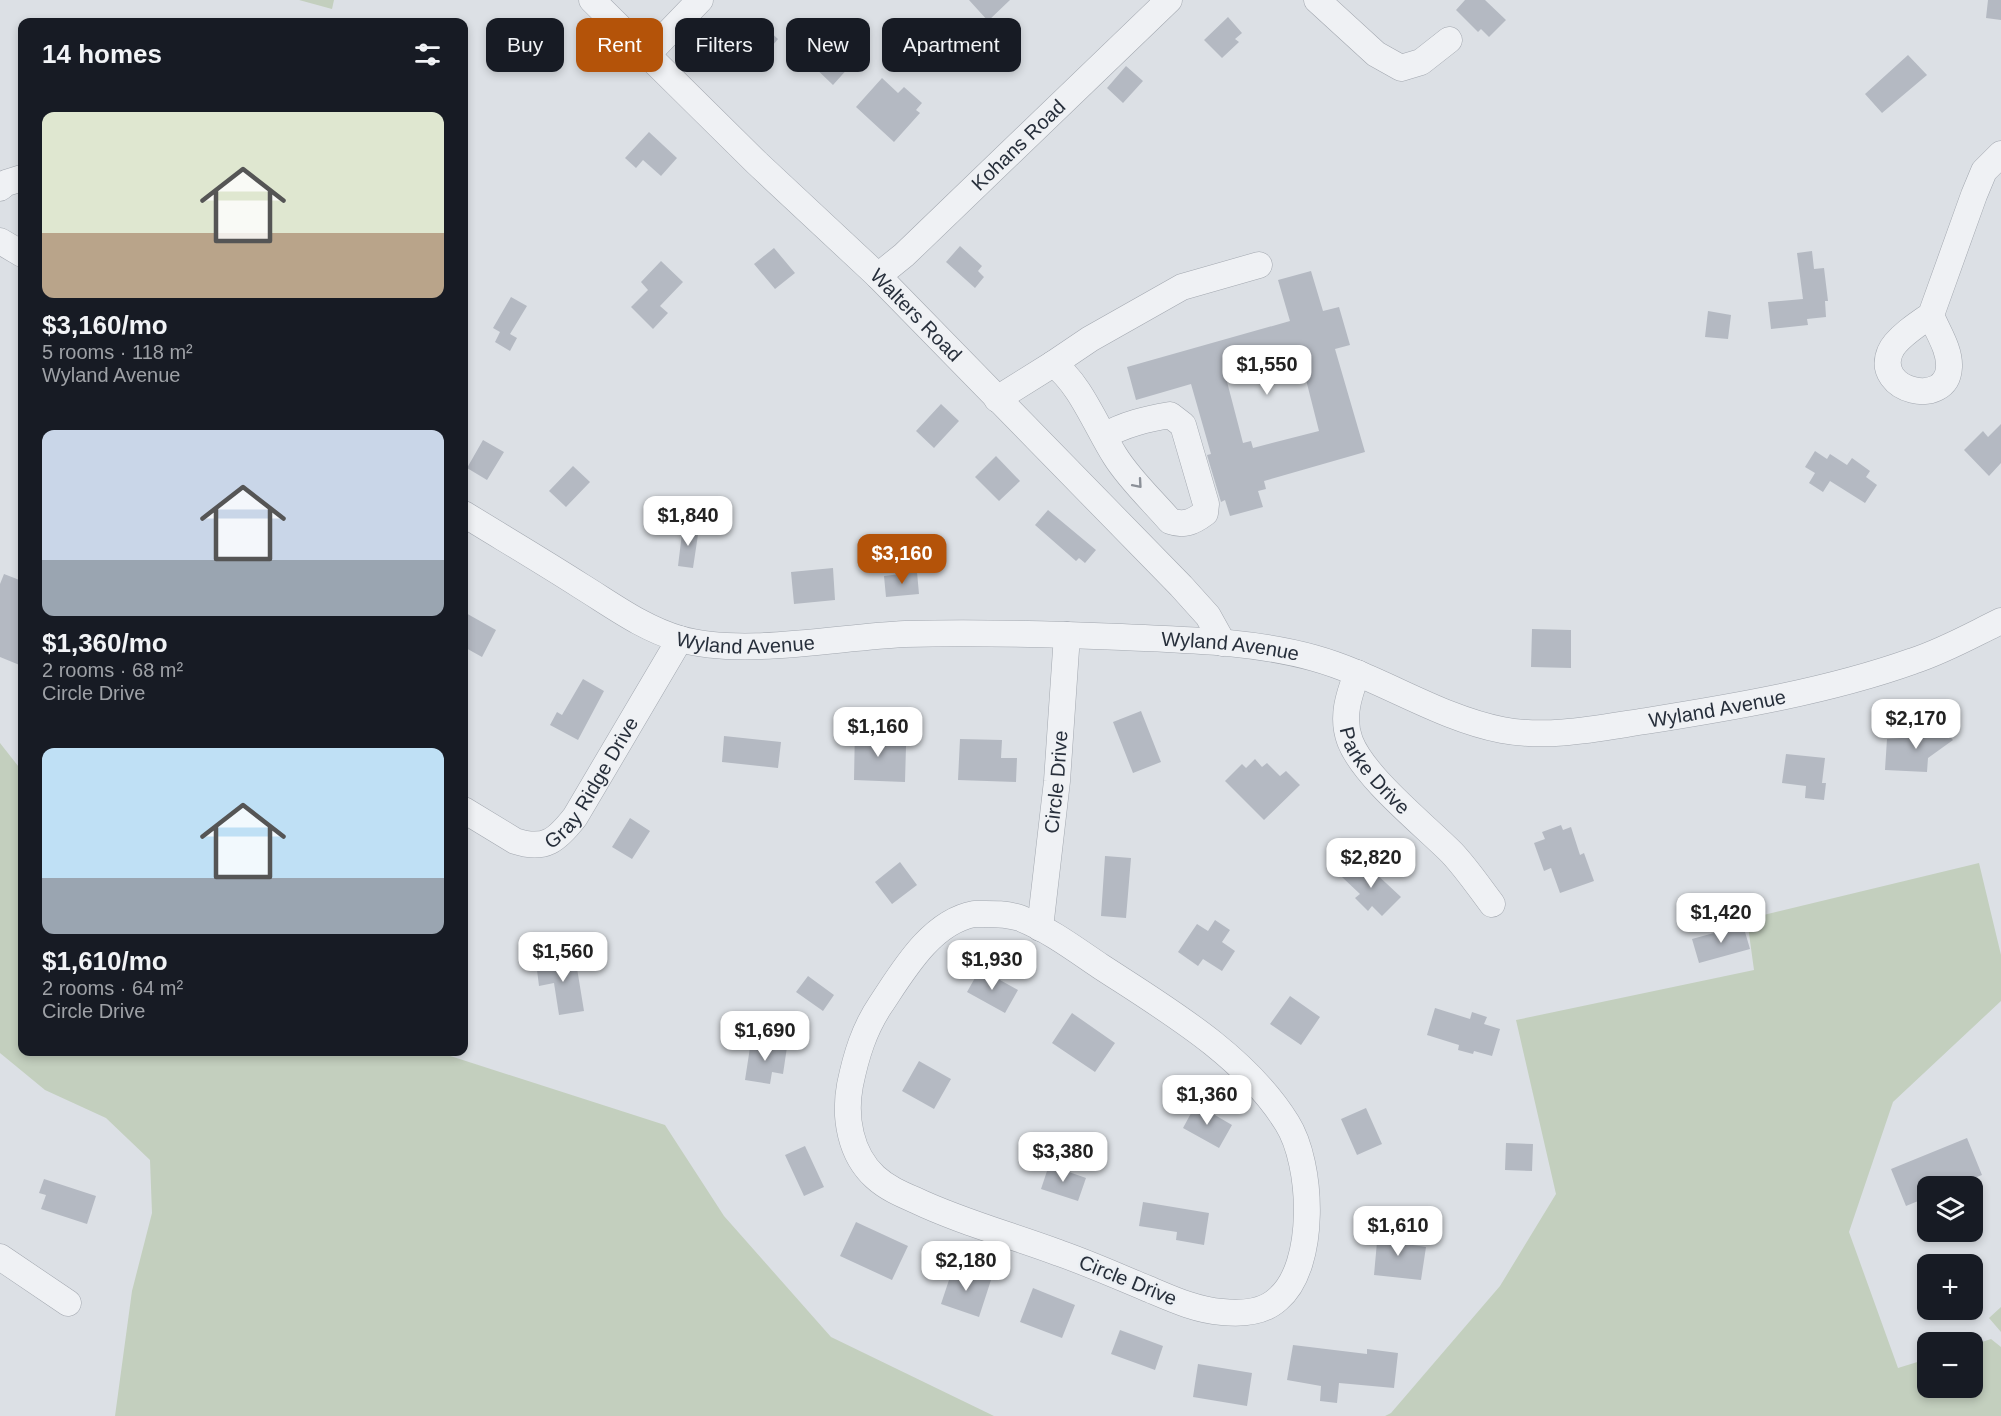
<!DOCTYPE html>
<html lang="en">
<head>
<meta charset="utf-8">
<style>
	body { margin:0; font-family:Arial,sans-serif; background:#20242c; color:#f1f3f6; height:100vh; display:flex; flex-direction:column; font-size:22px; white-space:nowrap }
	* { box-sizing:border-box; margin:0 }
	p { font-size:20px; color:#9ea1a6 }
	.icon { flex:none; width:33px; height:33px; fill:none; stroke:currentColor; stroke-width:2; stroke-linecap:round; stroke-linejoin:round }
	.map { position:relative; flex:1; overflow:hidden }
	.details { position:absolute; left:18px; top:18px; width:450px; height:1038px; display:flex; flex-direction:column; background:#171b24; border-radius:12px; box-shadow:0 3px 9px #0003 }
	.details>* { flex:none }
	.top-card { position:absolute; left:486px; top:18px; width:570px; height:54px; display:flex; gap:12px }
	.tools { position:absolute; left:1917px; top:1176px; display:grid; gap:12px }
	.tools a { display:grid; place-items:center; width:66px; height:66px; border-radius:12px; background:#171b24; box-shadow:0 3px 9px #0003; font-size:30px }
	.price { position:absolute; translate:-50% -51px; padding:0 14px; border-radius:12px; background:#fff; color:#222; font-size:20px; line-height:39px; filter:drop-shadow(0 2px 3px #0008) }
	.price::after { content:''; position:absolute; left:50%; top:36px; width:18px; height:14px; margin-left:-9px; background:inherit; clip-path:polygon(0 0,100% 0,50% 100%) }
	.price.on { background:#b45309; color:#fff }
	ul { padding:0; list-style:none }
	li { display:grid; align-content:center; gap:12px; height:318px; padding:0 24px }
	li span { display:grid; place-items:center; height:186px; border-radius:12px; color:#555 }
	li>.icon { margin-inline-start:auto }
	span .icon { width:108px; height:108px; fill:#fffc; stroke-width:1 }
	li b { font-size:26px }
	h2 { display:flex; justify-content:space-between; align-items:center; height:72px; padding:0 24px; font-size:26px }
	.pill { padding:0 21px; border-radius:12px; background:#171b24; box-shadow:0 3px 9px #0003; font-size:21px; line-height:54px }
	.pill.on { background:#b45309; color:#fff }
	.map>svg:first-child { display:block }
	.green { fill:#c3cfbe }
	.building { fill:#b4b9c2; fill-rule:evenodd }
	.lines { fill:none; stroke-linecap:round; stroke-linejoin:round }
	.minor-casing { stroke:#a2a7af; stroke-width:27 }
	.minor { stroke:#eff1f4; stroke-width:26 }
	.oneway { stroke:#8b9098 }
	.labels { text-anchor:middle; dominant-baseline:central; stroke-width:5; stroke-linejoin:round; paint-order:stroke }
	.street-label { font-size:20px; fill:#272f3b; stroke:#ebeff3 }
</style>
</head>
<body>
<div class="map">
<svg width="2001" height="1416" viewBox="0 0 2001 1416">
	<rect width="100%" height="100%" fill="#dce0e5"/>
	<path class="green" d="M299,0H334L332,9Z
		M0,743L22,771V1052H438L665,1125L724,1216L831,1337L994,1416H115L132,1291L152,1213L150,1160L106,1118L45,1090L0,1053Z
		M1979,863L2001,955V1001L1893,1102L1849,1232L1898,1368L1927,1359L1928,1388H1972L1973,1345L1991,1339L2001,1347V1416H1385L1391,1413L1500,1286L1556,1194L1516,1020L1754,970L1747,919Z
		M2001,1307V1332L1989,1318Z"/>
	<path class="building" d="M969,0H1010L988,21Z
		M1465,0H1485L1506,20L1489,37L1481,29L1478,32L1456,10Z
		M1988,0H2001V20L1986,18Z
		M1228,17L1242,33L1235,39L1239,42L1222,58L1204,40Z
		M745,21L762,35L767,29L778,39L756,65L728,41Z
		M827,44L850,66L833,85L809,62Z
		M1908,55L1927,75L1882,113L1865,94Z
		M1126,66L1143,81L1123,103L1107,88Z
		M882,78L898,93L904,87L922,103L916,110L920,113L894,142L856,107Z
		M649,132L677,158L661,176L643,160L636,168L625,158Z
		M960,246L982,266L978,271L984,277L975,288L946,262Z
		M774,248L795,273L775,289L754,264Z
		M1812,251L1814,269L1824,268L1828,301H1825L1826,317L1807,319L1808,325L1771,329L1768,302L1803,299L1797,253Z
		M661,261L683,282L660,306L668,313L653,329L631,307L648,290L641,282Z
		M1311,271L1323,311L1339,307L1350,345L1335,349L1365,452L1264,481L1266,489L1258,491L1263,507L1230,516L1225,500L1221,502L1207,455L1211,454L1191,384L1136,400L1127,367L1290,321L1278,280ZM1279,360L1281,365L1301,360L1319,431L1253,448L1251,441L1243,443L1225,374Z
		M511,297L527,306L510,334L517,338L510,351L495,342L500,332L493,328Z
		M1708,311L1731,315L1728,339L1705,337Z
		M941,404L959,421L934,448L916,431Z
		M2001,424V463L1989,476L1964,450L1983,431L1988,437Z
		M483,440L504,452L487,480L467,468Z
		M1815,451L1827,459L1830,454L1847,465L1852,458L1870,471L1866,477L1877,485L1865,503L1830,481L1823,492L1809,483L1815,473L1805,467Z
		M996,456L1020,481L999,501L975,477Z
		M573,466L590,482L566,507L549,491Z
		M1048,510L1096,550L1085,563L1079,558L1076,561L1035,525Z
		M683,525L699,528L693,568L678,566Z
		M833,568L835,600L794,604L791,572Z
		M917,572L919,594L886,597L884,576Z
		M4,574L22,581V666L0,657V584Z
		M464,612L496,630L482,657L464,647Z
		M1532,629L1571,630V668L1531,667Z
		M583,679L604,691L578,740L550,725L557,712L562,715Z
		M1141,711L1161,762L1133,773L1113,722Z
		M1935,720L1953,740L1928,758L1927,772L1885,770L1887,739L1916,737Z
		M855,727L877,728V745L906,746L905,782L854,780Z
		M724,736L781,742L778,768L722,762Z
		M960,739L1002,740L1001,758H1017L1016,782L958,780Z
		M1786,754L1825,758L1822,783H1826L1824,800L1805,798L1806,786L1782,783Z
		M1255,759L1262,767L1267,763L1280,776L1286,771L1300,785L1264,820L1225,781L1242,764L1246,768Z
		M630,818L650,831L632,859L612,847Z
		M1561,825L1563,830L1571,827L1580,855L1584,853L1594,881L1560,893L1551,868L1544,871L1534,843L1545,839L1542,832Z
		M1105,856L1131,858L1126,918L1101,916Z
		M1358,860L1371,872L1372,870L1401,897L1382,916L1372,906L1368,911L1355,898L1360,894L1342,877Z
		M900,862L917,885L892,904L875,882Z
		M1215,920L1230,930L1222,942L1235,951L1222,971L1203,959L1198,966L1178,952L1197,924L1208,931Z
		M1743,925L1750,949L1699,963L1692,939Z
		M575,956L584,1011L559,1015L554,983L539,986L536,962Z
		M980,969L1018,990L1005,1013L967,992Z
		M808,976L834,995L823,1011L796,992Z
		M1290,996L1320,1017L1301,1045L1270,1024Z
		M1435,1008L1470,1019L1472,1012L1487,1017L1484,1024L1500,1029L1492,1056L1474,1051L1473,1054L1458,1050L1459,1045L1427,1035Z
		M1072,1013L1115,1043L1095,1072L1052,1043Z
		M751,1041L787,1047L783,1074L772,1072L770,1084L745,1080Z
		M919,1061L951,1079L934,1109L902,1091Z
		M1196,1104L1232,1125L1219,1148L1183,1128Z
		M1366,1108L1382,1144L1357,1155L1341,1119Z
		M1967,1138L1982,1175L1954,1186H1928V1197L1906,1206L1891,1169Z
		M1506,1143L1533,1144L1532,1171L1505,1170Z
		M805,1146L824,1187L804,1196L785,1155Z
		M1049,1165L1086,1178L1078,1201L1041,1189Z
		M44,1179L96,1196L87,1224L41,1209L46,1195L39,1193Z
		M1143,1202L1209,1213L1204,1245L1176,1240L1177,1232L1139,1226Z
		M856,1222L908,1246L892,1280L840,1256Z
		M1378,1231L1407,1233L1406,1244L1426,1247L1421,1280L1374,1275Z
		M953,1268L991,1280L979,1317L941,1304Z
		M1033,1288L1075,1305L1062,1338L1020,1322Z
		M1120,1330L1163,1346L1155,1370L1111,1354Z
		M1293,1345L1367,1354V1349L1398,1353L1394,1388L1339,1383L1337,1403L1320,1401L1321,1386L1287,1380Z
		M1198,1364L1252,1373L1247,1406L1193,1397Z"/>
	<g class="lines">
		<defs>
			<g id="minor">
				<path id="s1" d="M592,0L757,163L878,276L1181,586L1208,616L1223,643"/>
				<path d="M1317,0L1376,54L1401,68L1421,62L1449,40"/>
				<path d="M647,55L700,0"/>
				<path d="M0,188L6,183L22,178"/>
				<path d="M0,241L22,254"/>
				<path id="s2" d="M878,276L904,255L1169,0"/>
				<path d="M1931,315C1937,331 1950,349 1949,367C1947,409 1874,391 1890,352C1895,339 1919,323 1931,315L1974,195L1984,171L2001,154"/>
				<path d="M1053,364L1090,339L1182,287L1259,265"/>
				<path d="M997,399L1053,364C1079,381 1098,430 1115,456C1130,480 1152,500 1170,521C1184,526 1193,522 1205,513L1206,504L1183,425L1170,415C1147,419 1125,424 1104,436"/>
				<path id="s3" d="M464,514C503,538 542,561 581,586C612,605 644,629 680,639C743,657 838,637 905,634C977,632 1050,634 1122,637C1186,640 1253,641 1314,658C1379,676 1436,717 1502,730C1549,739 1599,728 1646,721C1734,707 1829,691 1913,661C1944,651 1972,635 2001,621"/>
				<path id="s4" d="M1357,673C1349,695 1341,717 1350,741C1364,777 1423,824 1452,853C1467,869 1479,887 1492,904"/>
				<path id="s5" d="M464,810L515,841C545,851 557,840 575,817L680,639"/>
				<path d="M974,914C989,914 1005,913 1020,918C1048,929 1075,949 1100,966C1166,1009 1245,1055 1287,1123C1313,1164 1317,1266 1278,1299C1263,1313 1241,1314 1222,1312C1195,1310 1170,1298 1146,1288C1117,1276 1088,1263 1059,1253C1011,1235 961,1222 915,1200C901,1194 887,1188 875,1177C850,1154 844,1117 850,1085C856,1056 864,1029 881,1004C903,971 931,922 974,914Z"/>
				<path id="s6" d="M1040,928L1057,781L1067,635"/>
				<path d="M0,1257L68,1303"/>
			</g>
		</defs>
		<use href="#minor" class="minor-casing"/>
		<use href="#minor" class="minor"/>
	</g>
	<defs><path id="oneway-chevron" d="M-2-3.5L2.5 0L-2 3.5" fill="none" stroke-width="1.6" stroke-linecap="round" stroke-linejoin="round" transform="scale(1.5)"/></defs>
	<use class="oneway" href="#oneway-chevron" transform="translate(1138 484) rotate(49)"/>
	<g class="labels">
		<g class="street-label">
			<text stroke="none"><textPath href="#s2" startOffset="192">Kohans Road</textPath></text>
			<text stroke="none"><textPath href="#s1" startOffset="452">Walters Road</textPath></text>
			<text stroke="none"><textPath href="#s3" startOffset="316">Wyland Avenue</textPath></text>
			<text stroke="none"><textPath href="#s3" startOffset="802">Wyland Avenue</textPath></text>
			<text stroke="none"><textPath href="#s3" startOffset="1306">Wyland Avenue</textPath></text>
			<text stroke="none"><textPath href="#s4" startOffset="108">Parke Drive</textPath></text>
			<text stroke="none"><textPath href="#s5" startOffset="168">Gray Ridge Drive</textPath></text>
			<text stroke="none"><textPath href="#s6" startOffset="147">Circle Drive</textPath></text>
			<text transform="translate(1128 1280) rotate(22)">Circle Drive</text>
		</g>
	</g>
</svg>
<div class="tools">
<a><svg class="icon" aria-label="layers" viewBox="0 0 24 24"><path d="M12 4l9 5-9 5-9-5zM3 14l9 5 9-5"/></svg></a>
<a>+</a>
<a>−</a>
</div>
<b class="price" style="left:1267px;top:396px">$1,550</b>
<b class="price" style="left:688px;top:547px">$1,840</b>
<b class="price on" style="left:902px;top:585px">$3,160</b>
<b class="price" style="left:1916px;top:750px">$2,170</b>
<b class="price" style="left:878px;top:758px">$1,160</b>
<b class="price" style="left:1371px;top:889px">$2,820</b>
<b class="price" style="left:1721px;top:944px">$1,420</b>
<b class="price" style="left:563px;top:983px">$1,560</b>
<b class="price" style="left:992px;top:991px">$1,930</b>
<b class="price" style="left:765px;top:1062px">$1,690</b>
<b class="price" style="left:1207px;top:1126px">$1,360</b>
<b class="price" style="left:1063px;top:1183px">$3,380</b>
<b class="price" style="left:1398px;top:1257px">$1,610</b>
<b class="price" style="left:966px;top:1292px">$2,180</b>
<div class="top-card">
<a class="pill">Buy</a>
<a class="pill on">Rent</a>
<a class="pill">Filters</a>
<a class="pill">New</a>
<a class="pill">Apartment</a>
</div>
<section class="details">
<h2>14 homes<svg class="icon" aria-label="filters" viewBox="0 0 24 24"><path d="M4 7h16M4 17h16"/><circle cx="9" cy="7" r="2"/><circle cx="15" cy="17" r="2"/></svg></h2>
<ul>
<li><span style="background:linear-gradient(#dfe7d0 65%,#b9a48a 0)"><svg class="icon" aria-label="home" viewBox="0 0 24 24"><path d="M3 11l9-7 9 7M6 9v11h12V9"/></svg></span><div><b>$3,160/mo</b><p>5 rooms · 118 m²</p><p>Wyland Avenue</p></div></li>
<li><span style="background:linear-gradient(#c9d6e8 70%,#9aa5b1 0)"><svg class="icon" aria-label="home" viewBox="0 0 24 24"><path d="M3 11l9-7 9 7M6 9v11h12V9"/></svg></span><div><b>$1,360/mo</b><p>2 rooms · 68 m²</p><p>Circle Drive</p></div></li>
<li><span style="background:linear-gradient(#bfe0f5 70%,#9aa5b1 0)"><svg class="icon" aria-label="home" viewBox="0 0 24 24"><path d="M3 11l9-7 9 7M6 9v11h12V9"/></svg></span><div><b>$1,610/mo</b><p>2 rooms · 64 m²</p><p>Circle Drive</p></div></li>
</ul>
</section>
</div>
</body>
</html>
